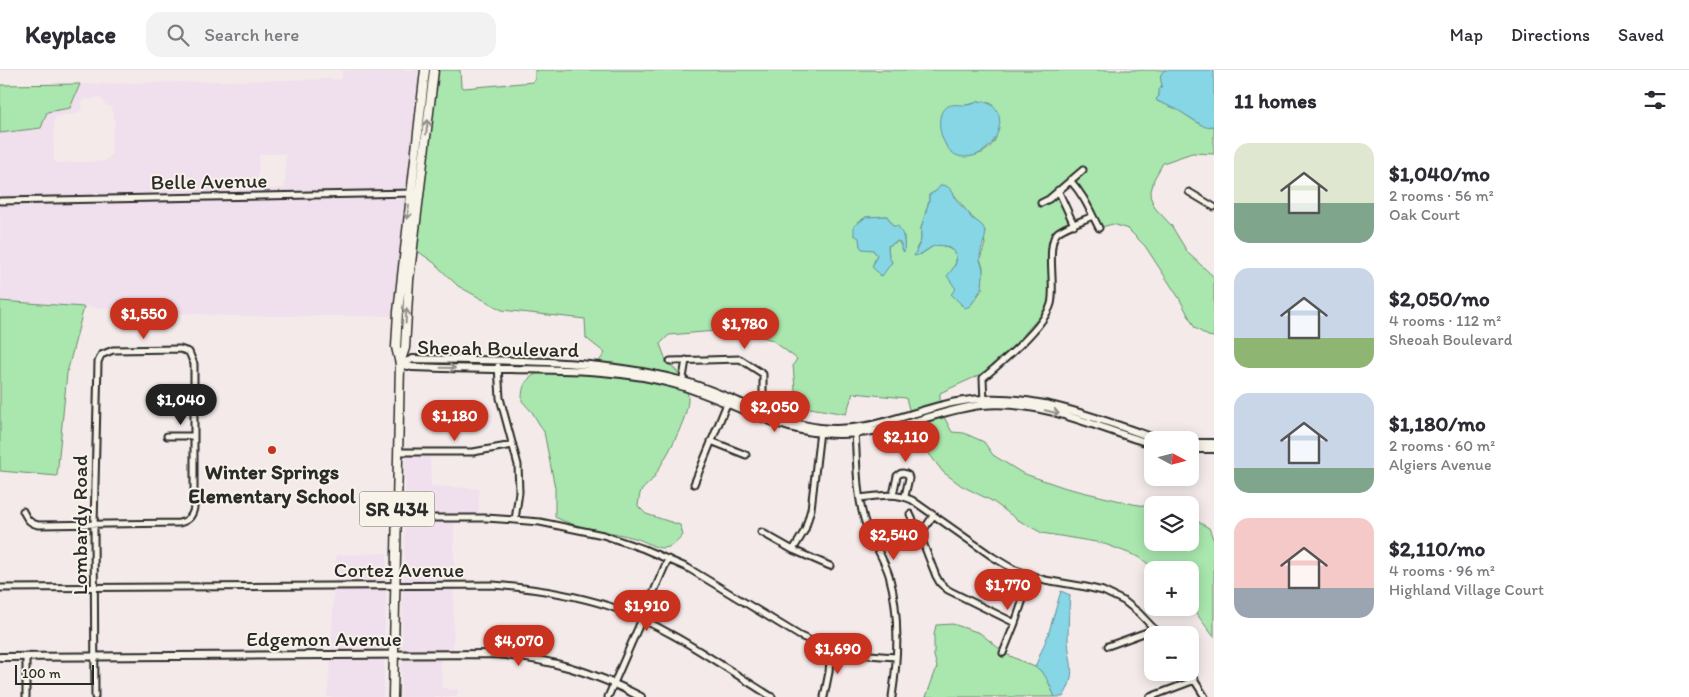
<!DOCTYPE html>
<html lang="en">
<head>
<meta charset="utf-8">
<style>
	body { margin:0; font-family:Itim,sans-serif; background:#f2f2f3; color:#2b2b33; height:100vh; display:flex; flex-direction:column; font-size:19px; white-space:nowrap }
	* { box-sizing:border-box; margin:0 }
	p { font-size:16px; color:#7c7c81 }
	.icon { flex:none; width:28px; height:28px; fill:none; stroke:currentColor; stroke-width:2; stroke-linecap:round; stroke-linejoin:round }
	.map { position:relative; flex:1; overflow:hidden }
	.sheet { display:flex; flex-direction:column; background:#fff; width:475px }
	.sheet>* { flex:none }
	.needle { width:32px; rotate:97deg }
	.controls { position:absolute; left:1144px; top:361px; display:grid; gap:10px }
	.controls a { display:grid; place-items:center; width:55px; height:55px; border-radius:10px; background:#fff; box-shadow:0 2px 12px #0003; font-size:25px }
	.scale { position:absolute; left:15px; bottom:12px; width:79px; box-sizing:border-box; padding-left:5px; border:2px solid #2b2b2b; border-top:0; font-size:14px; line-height:18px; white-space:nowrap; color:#2b2b2b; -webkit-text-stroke:4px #f7f3e8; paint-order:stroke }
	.price { position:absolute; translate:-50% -42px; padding:0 11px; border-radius:18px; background:#c8321e; color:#fff; font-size:16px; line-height:32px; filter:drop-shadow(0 1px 2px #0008) }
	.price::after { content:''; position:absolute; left:50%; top:30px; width:15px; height:11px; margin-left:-8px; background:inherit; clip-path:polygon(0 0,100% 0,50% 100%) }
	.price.current { background:#222; color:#fff }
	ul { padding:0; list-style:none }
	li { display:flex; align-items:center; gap:15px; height:125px; padding:0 20px }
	li span { display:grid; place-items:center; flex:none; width:140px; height:100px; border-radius:15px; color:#555 }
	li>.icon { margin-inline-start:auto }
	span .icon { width:60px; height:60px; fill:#fffc; stroke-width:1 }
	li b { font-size:21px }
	h2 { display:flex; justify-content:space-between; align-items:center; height:60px; padding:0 20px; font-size:21px }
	header { display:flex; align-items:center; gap:30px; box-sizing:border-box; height:70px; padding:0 25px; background:#fff; border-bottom:1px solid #e1e1e2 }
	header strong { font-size:24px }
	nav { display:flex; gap:28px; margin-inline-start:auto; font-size:18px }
	.search { width:350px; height:45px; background:#f2f2f3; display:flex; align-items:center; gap:12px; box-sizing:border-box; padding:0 18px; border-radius:15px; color:#7c7c81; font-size:19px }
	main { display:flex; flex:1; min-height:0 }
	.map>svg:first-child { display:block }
	.built { fill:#f0dfec; fill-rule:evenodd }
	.green { fill:#a9e7ae; stroke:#6a896c; fill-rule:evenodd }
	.water { fill:#87d6e5; stroke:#62929b }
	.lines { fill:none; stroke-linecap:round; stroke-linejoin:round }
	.minor-casing { stroke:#2b2b2b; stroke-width:9 }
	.tertiary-casing { stroke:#2b2b2b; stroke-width:10 }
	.primary-casing { stroke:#2b2b2b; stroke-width:11 }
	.minor { stroke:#f7f3e8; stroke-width:5 }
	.tertiary { stroke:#f7f3e8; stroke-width:6 }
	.primary { stroke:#f7f3e8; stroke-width:8 }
	.oneway { stroke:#918f8a }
	.poi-dot { fill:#c8321e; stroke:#f7f3e8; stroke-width:2 }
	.labels { text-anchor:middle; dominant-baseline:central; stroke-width:4; stroke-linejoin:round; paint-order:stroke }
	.shield { fill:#f7f3e8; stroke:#686764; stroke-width:1 }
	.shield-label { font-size:20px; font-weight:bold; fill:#2b2b2b }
	.street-label { font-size:21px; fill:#2b2b2b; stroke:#f7f3e8 }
	.poi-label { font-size:21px; font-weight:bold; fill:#2b2b2b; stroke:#f7f3e8 }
</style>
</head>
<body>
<header>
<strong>Keyplace</strong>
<div class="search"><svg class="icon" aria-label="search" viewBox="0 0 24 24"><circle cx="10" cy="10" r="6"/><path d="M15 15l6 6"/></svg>Search here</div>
<nav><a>Map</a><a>Directions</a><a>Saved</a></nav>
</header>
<main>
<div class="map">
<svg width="1214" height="627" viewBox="0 0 1214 627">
	<rect width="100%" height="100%" fill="#f4eaea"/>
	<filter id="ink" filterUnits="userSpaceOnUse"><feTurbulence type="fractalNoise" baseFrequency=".02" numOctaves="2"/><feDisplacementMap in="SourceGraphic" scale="10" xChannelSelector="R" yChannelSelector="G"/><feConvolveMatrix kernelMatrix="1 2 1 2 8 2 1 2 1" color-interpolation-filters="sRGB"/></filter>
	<g filter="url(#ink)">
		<path class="built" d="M342,0H420L406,120L0,128V63L41,58L47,42L70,38L80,14L342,9ZM100,27L105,34L111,37L113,43L115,53L111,71L112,84L105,91L56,93L54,91V51L56,46L76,44L81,40L82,30ZM259,84H286L285,118L257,120Z
			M405,126L393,246H227L1,231L0,134Z
			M406,386L430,387L431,416L479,419V445L405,446Z
			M405,451H466L454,452V512L404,513Z
			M387,483V513H335L336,485Z
			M334,518H386L384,582H331Z
			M403,518H454L453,581L402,582Z
			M384,587L383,627H327L331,588Z
			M402,587H440L442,618L458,620L457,627H401Z"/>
		<path class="green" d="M438,0H460L461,16L464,18L533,12L535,10V0H1166C1156,6 1164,10 1161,18C1160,22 1158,27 1157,31C1164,34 1172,36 1179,40C1189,47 1200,57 1214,56V84L1192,83L1163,93L1154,109L1150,126L1155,138L1171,155L1188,183L1214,207V267L1208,266L1195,258L1179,228L1145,176L1128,159L1113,154L1102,157C1093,140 1087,125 1075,111L1087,100L1083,96C1067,109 1054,123 1037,132L1040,137L1051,131L1057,125L1070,153L1056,160L1050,170L1048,184L1050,211L1048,233L1040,246L1006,285L984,303L940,323V334L910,343L906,328L853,323L846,344L810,338L796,331L793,295L797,289L772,270L748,262L715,261L669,265L660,274L667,293L670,294L681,306L680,308L597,294L605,283L586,268L585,249L502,240L458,216L433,192L416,180ZM984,31L992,34C994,43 998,54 997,62C995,87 954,97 944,71L966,35ZM949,118C961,133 967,144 982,156L985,174L980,189L983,197L982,220L970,236L961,235L955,215L951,212L953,198L956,192V185L952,180L941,175H935L920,185L916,179L921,170V158L929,131V125L936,121ZM887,146L893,156L904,166V181L898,171L888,176L889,187L892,192L881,206L873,194L877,185L873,180L860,176L858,152L866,147Z
			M80,14L70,38L47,42L41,58L0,63V15Z
			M0,231L84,237L67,303L57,406L0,401Z
			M540,302C588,302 640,305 687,321C694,341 665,389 654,407C651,412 645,416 641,421C639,425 639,431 638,436L646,444L680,455L683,465C678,471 673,477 664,478C656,479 643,470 635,468C610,461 577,459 555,447V418L544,362L532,342L522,331C522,315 525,309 540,302Z
			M943,345L952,362L964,363L984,372L993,385L1022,403L1066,418L1133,434L1152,437V472H1190V447L1209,458L1214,471V567L1190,535V500H1156L1139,487L1102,473L1042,463L1018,450L992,431L962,416L943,402L913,363L912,354Z
			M953,554L980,563L1001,580L999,585L1004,587L1006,584L1039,599L1047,608L1055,627H926L937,597L934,586V565L936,555Z"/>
		<path class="water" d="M1165,0H1214V56L1205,57L1176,39L1157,31L1156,29L1159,26V20L1162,16C1161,9 1158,5 1165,0Z
			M979,31C1015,34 1000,86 965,87C942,88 932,46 946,37C955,32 964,37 972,34C974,34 976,32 979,31Z
			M941,115C953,115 954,128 960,135C965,139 969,142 971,148C997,161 980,170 980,189C980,193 983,196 983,200C983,218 981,221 970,236L965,238L951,224L956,219L947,206C950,202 955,197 956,192C959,181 945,173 935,176C927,178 923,185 914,186L921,170V158L929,131V125L936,121Z
			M887,146L893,156H898C904,165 905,171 904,182L901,179V173L898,171L888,176L889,187L892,192L882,206L872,197L877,185L873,180L862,179L860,176L859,168L854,165V156L866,147Z
			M1061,521L1070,525C1069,540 1068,554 1068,569C1069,594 1078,603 1063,627H1055C1050,616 1046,602 1035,597L1048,565Z"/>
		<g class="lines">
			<defs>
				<path id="minor" d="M1070,110C1085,127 1089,139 1099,158
					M1058,120L1074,155
					M1189,122L1214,137
					M0,131L414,123
					M1041,133L1049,129L1083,100
					M670,291L740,289L763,304V342
					M498,296L500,328L518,395L519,422L515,450
					M682,314L686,290
					M984,332L983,308C1002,292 1044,257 1051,234C1056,216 1045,173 1058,162C1064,157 1084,150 1093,146
					M855,362C857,391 856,421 864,449C870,469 883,486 889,505C900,544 898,588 892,627
					M167,366H194
					M711,371L746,385
					M398,382H473L513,375
					M694,414L728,331
					M893,425L897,406C901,402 904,402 908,405L909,408L905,426
					M860,428C878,426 895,422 912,430L993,487L1013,499L1045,510L1086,517L1103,521L1124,531L1139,543L1160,565
					M23,441C27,449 29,453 38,455L179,453C188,451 192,447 194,438V294L189,282L180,279L113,280L101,285L98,292L94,455L95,627
					M910,444L920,465L936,506L940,513L948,520L1015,553
					M397,448H486L515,450L540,452L603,465L644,479L688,498L800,566C834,582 859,585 896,587
					M761,462L793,480L830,496
					M920,465L933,446
					M793,480L805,460L811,439L820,361
					M0,518L493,515C532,518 571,524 609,536C668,556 720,595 772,627
					M1108,576L1155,559
					M1003,583L1015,553L1031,506
					M26,587V627
					M1189,602L1205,627
					M608,627L668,489
					M824,627L829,602L831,579
					M1150,627L1195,610"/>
				<path id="tertiary" d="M400,294L413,289C501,291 593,288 679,310C727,322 770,352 820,358C870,364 910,341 957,332C1026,319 1090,346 1154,368L1168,370
					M401,294L412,297C445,298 478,299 511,299C565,300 621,299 674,314C724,327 770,359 822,363C846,366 870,362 894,357C924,350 951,338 982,335C1041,329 1097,358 1152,374
					M1190,373H1214
					M1190,379H1214
					M0,587L495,584C550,589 592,601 641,627"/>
				<path id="primary" d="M400,293L405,278L409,210L434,0
					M393,627L400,294L396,277L398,242L425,0"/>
			</defs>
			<use href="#minor" class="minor-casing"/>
			<use href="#tertiary" class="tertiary-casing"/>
			<use href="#primary" class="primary-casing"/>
			<use href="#minor" class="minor"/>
			<use href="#tertiary" class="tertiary"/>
			<use href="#primary" class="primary"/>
		</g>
		<defs><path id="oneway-shaft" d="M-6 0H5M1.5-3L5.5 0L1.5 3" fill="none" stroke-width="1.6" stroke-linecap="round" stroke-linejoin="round" transform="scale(1.25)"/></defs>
		<g class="oneway">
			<use href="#oneway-shaft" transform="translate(427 57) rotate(-83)"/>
			<use href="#oneway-shaft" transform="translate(408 142) rotate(97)"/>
			<use href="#oneway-shaft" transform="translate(406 246) rotate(-87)"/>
			<use href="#oneway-shaft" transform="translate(448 298) rotate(1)"/>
			<use href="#oneway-shaft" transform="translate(1052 342) rotate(14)"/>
		</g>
	</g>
	<circle class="poi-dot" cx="272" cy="380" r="5"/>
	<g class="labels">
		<rect class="shield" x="359.5" y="421.5" width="75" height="35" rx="4"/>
		<g class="shield-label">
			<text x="397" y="439">SR 434</text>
		</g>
		<g class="street-label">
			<text transform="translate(209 111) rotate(-1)">Belle Avenue</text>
			<text transform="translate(498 278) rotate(1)">Sheoah Boulevard</text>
			<text transform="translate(79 455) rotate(-90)">Lombardy Road</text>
			<text x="399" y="499">Cortez Avenue</text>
			<text x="324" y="568">Edgemon Avenue</text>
		</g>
		<g class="poi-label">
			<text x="272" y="401">Winter Springs<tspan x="272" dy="24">Elementary School</tspan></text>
		</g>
	</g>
</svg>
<div class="controls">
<a><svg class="needle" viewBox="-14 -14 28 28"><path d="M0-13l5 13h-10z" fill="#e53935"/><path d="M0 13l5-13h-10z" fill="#7c7c81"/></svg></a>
<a><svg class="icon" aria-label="layers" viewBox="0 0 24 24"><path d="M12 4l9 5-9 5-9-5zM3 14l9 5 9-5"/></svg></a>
<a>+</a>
<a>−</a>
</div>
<div class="scale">100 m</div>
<b class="price" style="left:144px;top:270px">$1,550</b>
<b class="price" style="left:745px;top:280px">$1,780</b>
<b class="price current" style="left:181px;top:356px">$1,040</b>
<b class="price" style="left:775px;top:363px">$2,050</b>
<b class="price" style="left:455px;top:372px">$1,180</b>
<b class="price" style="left:906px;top:393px">$2,110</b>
<b class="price" style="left:894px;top:491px">$2,540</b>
<b class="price" style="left:1008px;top:541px">$1,770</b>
<b class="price" style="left:647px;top:562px">$1,910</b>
<b class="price" style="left:519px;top:597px">$4,070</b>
<b class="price" style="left:838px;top:605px">$1,690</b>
</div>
<section class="sheet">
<h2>11 homes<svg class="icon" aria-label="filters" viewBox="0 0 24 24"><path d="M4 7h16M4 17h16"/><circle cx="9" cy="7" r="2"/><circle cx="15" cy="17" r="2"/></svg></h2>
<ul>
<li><span style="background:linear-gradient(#dfe7d0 60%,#7fa58c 0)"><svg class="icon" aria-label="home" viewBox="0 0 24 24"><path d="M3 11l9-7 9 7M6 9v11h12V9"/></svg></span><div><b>$1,040/mo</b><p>2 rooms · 56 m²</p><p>Oak Court</p></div></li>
<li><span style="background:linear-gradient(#c9d6e8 70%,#8fb573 0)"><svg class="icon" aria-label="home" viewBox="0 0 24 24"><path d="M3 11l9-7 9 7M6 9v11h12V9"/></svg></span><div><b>$2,050/mo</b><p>4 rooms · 112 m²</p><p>Sheoah Boulevard</p></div></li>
<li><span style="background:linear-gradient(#c9d6e8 75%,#7fa58c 0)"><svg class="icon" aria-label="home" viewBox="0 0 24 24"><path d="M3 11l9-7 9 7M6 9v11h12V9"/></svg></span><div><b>$1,180/mo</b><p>2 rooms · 60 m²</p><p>Algiers Avenue</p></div></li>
<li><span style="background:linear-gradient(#f6c9c9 70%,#9aa5b1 0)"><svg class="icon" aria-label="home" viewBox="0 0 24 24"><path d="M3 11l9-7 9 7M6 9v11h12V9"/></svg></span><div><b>$2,110/mo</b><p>4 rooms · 96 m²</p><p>Highland Village Court</p></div></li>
</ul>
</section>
</main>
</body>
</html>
